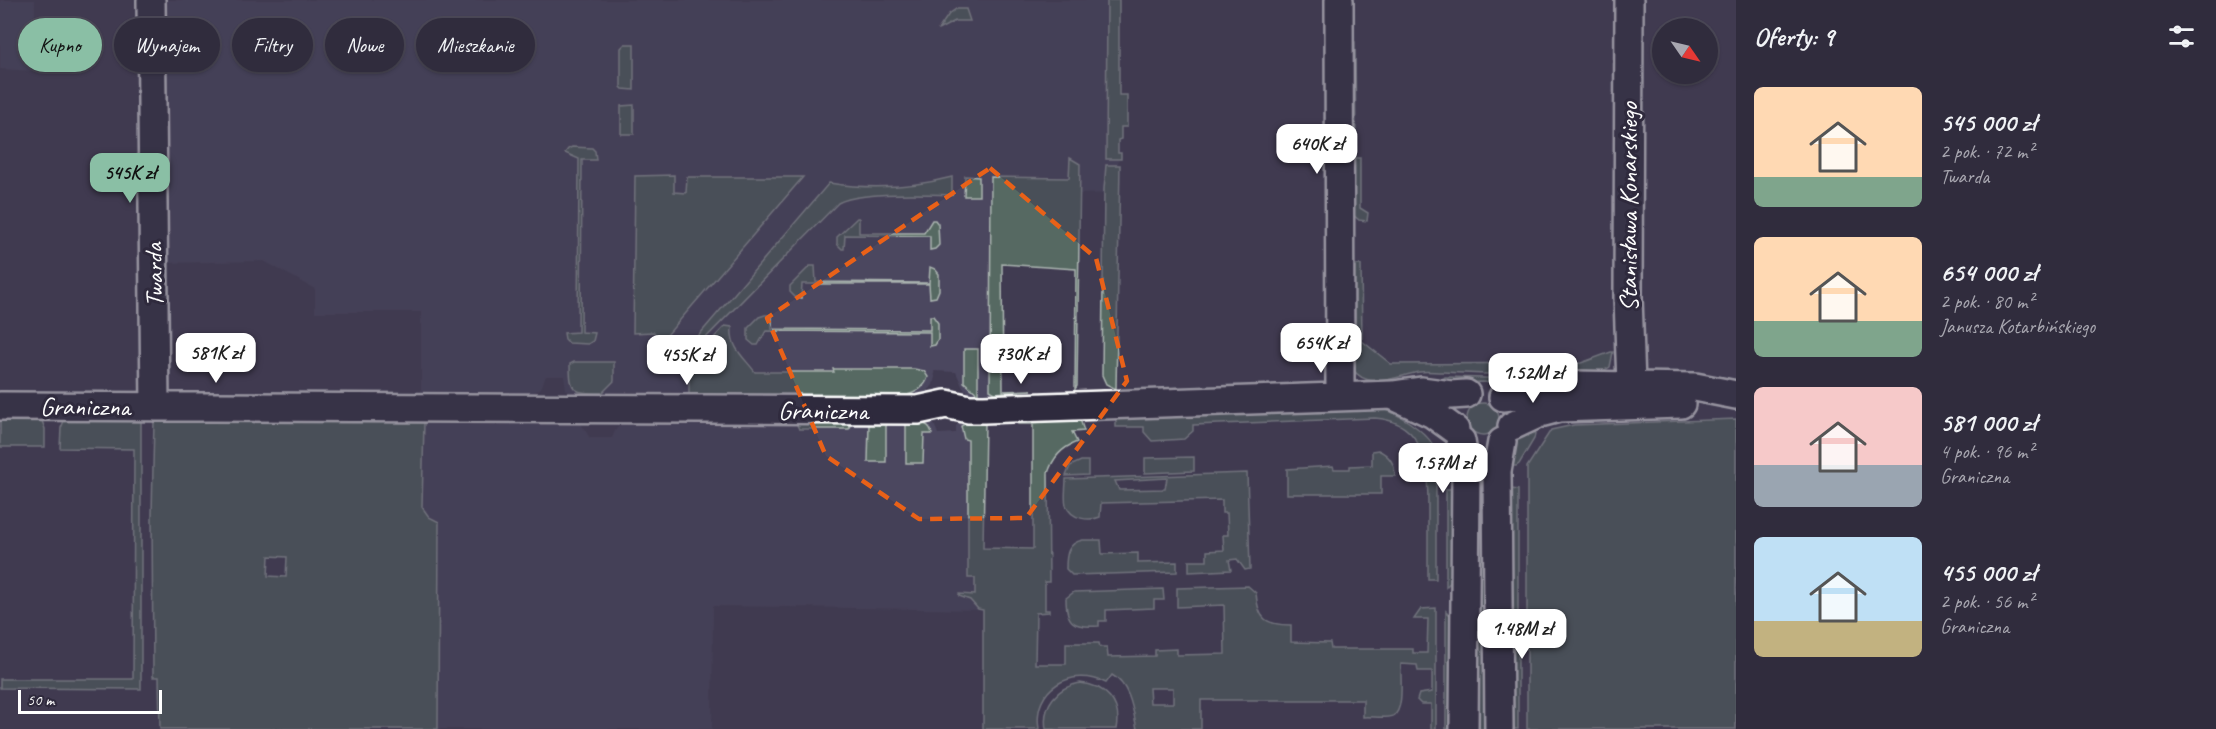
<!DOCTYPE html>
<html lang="pl">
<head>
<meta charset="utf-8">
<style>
	body { margin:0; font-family:Caveat,sans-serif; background:#3c3848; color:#f1f3f6; height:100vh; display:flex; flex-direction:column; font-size:22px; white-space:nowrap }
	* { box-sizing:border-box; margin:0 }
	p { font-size:20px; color:#a8a7b0 }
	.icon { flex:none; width:33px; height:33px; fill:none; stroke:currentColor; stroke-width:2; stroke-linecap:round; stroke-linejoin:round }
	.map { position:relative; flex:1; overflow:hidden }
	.side { display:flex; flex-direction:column; background:#302c3d; width:480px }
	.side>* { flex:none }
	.banner { position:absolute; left:18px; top:18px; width:570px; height:54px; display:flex; gap:12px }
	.needle { width:39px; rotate:124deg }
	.tools { position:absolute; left:1652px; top:18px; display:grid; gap:12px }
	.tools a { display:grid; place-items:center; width:66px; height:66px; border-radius:50%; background:#302c3d; box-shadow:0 2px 4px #0004,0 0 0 2px #4b4857; font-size:30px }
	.scale { position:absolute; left:18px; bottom:15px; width:144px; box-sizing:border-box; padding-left:6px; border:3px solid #fff; border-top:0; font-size:16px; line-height:21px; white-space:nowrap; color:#fff; -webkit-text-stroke:4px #2f2a3d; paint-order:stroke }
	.price { position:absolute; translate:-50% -51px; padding:0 14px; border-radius:12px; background:#fff; color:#222; font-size:20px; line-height:39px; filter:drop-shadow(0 2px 3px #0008) }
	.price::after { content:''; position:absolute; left:50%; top:36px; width:18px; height:14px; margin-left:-9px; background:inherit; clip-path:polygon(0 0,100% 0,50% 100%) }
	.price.active { background:#8abfa5; color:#111 }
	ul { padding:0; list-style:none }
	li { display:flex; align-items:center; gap:18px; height:150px; padding:0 18px }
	li span { display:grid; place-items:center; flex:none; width:168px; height:120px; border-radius:9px; color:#555 }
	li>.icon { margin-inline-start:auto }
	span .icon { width:72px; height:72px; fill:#fffc; stroke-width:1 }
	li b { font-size:26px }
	h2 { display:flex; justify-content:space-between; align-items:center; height:72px; padding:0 18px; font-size:26px }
	.pill { padding:0 21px; border-radius:27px; background:#302c3d; box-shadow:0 2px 4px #0004,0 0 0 2px #4b4857; font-size:21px; line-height:54px }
	.pill.active { background:#8abfa5; color:#111 }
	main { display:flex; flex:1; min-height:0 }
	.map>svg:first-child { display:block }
	.built { fill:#4c475f }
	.green { fill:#566962; stroke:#aab4b0; stroke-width:1.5; fill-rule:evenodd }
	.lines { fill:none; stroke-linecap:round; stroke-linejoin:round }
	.minor-casing { stroke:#fff; stroke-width:32 }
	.minor { stroke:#2f2a3d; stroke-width:27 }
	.marked { fill:none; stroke:#e96118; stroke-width:4.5; stroke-dasharray:12 8; stroke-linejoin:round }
	.labels { text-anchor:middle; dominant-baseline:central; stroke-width:6; stroke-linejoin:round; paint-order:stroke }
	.street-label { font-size:26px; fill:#fff; stroke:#2f2a3d }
</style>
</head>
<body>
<main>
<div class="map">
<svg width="1736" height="729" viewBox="0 0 1736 729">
	<rect width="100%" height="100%" fill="#403b51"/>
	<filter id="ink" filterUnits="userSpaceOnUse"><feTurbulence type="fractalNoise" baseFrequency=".0167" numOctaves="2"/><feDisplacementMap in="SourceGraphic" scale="12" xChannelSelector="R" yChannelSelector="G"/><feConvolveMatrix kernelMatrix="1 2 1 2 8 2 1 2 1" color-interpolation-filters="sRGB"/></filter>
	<g filter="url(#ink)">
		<path class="built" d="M0,0H35L34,71L0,69Z
			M162,0H1119L1118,193L1000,196L1001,399L977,398L963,388L956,372L934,371L935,377L933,385L927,392L916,399L571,395L566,389L564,376H546L541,388L528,397L421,399V312H315V289L264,261L163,263Z
			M424,416L580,422L590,438H612L615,431L624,420L928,419L934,424L938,434L956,433V426L961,420L985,426L983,610L713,606L712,729H438L439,523L429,517L422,507Z"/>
		<path class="green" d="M1107,0H1119V95H1127V127H1121V139L1118,140V153H1121V159H1106Z
			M956,9H966L970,21H955L938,30L949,14Z
			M1352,42H1355L1356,158H1360V208L1368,213L1367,221L1359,220L1351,213Z
			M625,44H634V90L623,89L621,87V48Z
			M634,105V134H621V106Z
			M572,147L592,148L595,151L596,160H582L581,332L595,333L593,341L588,344L569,343L565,339L564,333L578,332L579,159L565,153L568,149Z
			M1070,158L1080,164L1077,386L1075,389L1076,269L1002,264L1003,391L1032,390L995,393L990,390L991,177L1069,178Z
			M1106,165H1120L1116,389L1106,384L1102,375L1104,189Z
			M674,175V192L686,193L687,177H803L662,341L653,332L633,333L635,176Z
			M965,176L979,177V196H964Z
			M952,177V195C927,194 860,191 838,203L684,360L681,356L829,183C872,190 910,188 952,177Z
			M857,218H859V233H924L932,220H935L938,224L939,245L935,249L930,250V236L845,235L844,249H842L837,244V237Z
			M1345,265H1361L1362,341L1391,364L1581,363L1611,352H1613L1610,367C1592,381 1471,373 1442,372C1434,372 1426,371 1419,372C1396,376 1368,392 1352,368Z
			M810,266H815L816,282L929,283L930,267L935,269L939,274V290L936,297L930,298L929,284H802L801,298L795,297L790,292V286Z
			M765,315H772V329L930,330V316H933L938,323V340L935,345L930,346V332L766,331L758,345H754L748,340V328L759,317Z
			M725,326L732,327C730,348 744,357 755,372H834L833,369H914L924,371L928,377C925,387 918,392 907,395L689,394V364Z
			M964,349H978V394L964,382Z
			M574,362H614V381L602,393C574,393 570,393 570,364Z
			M1445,377L1521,379L1524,381L1505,388L1485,382L1438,383Z
			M1467 419a16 16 0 1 1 32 0a16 16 0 1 1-32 0Z
			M1380,409C1396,411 1425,431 1433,445C1435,449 1436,455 1436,460V579H1428C1428,558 1428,536 1428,514C1428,473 1429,422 1375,418L1193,425V431L1184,439L1152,441L1144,432V427H1116V418Z
			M1080,419L1084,431L1072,432L1077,442C1061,448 1053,458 1048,473L1049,582H1045V610H1049V612L1036,613L1035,664H1066V643H1099L1100,647H1107L1108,657L1155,656V650L1177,649V655L1225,654L1224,605L1177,607V588L1248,586L1256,593C1258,619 1265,625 1291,625V642L1330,643L1331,649H1413V653H1427L1428,619H1414L1421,609L1436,608V729H1431V704H1421L1417,700L1419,694L1432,692V671H1418L1417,665L1401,664C1400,676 1405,710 1393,716C1385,719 1371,716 1363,717V700H1201V729H1137C1133,710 1130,685 1112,675L1106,683C1072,666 1032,688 1039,729H983V610L978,609L970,600L959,596V594L975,595V578H968V440L964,439L961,426L968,422H985L983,548L1033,549V424H1018V422ZM1149,688H1173V703H1150Z
			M1736,419V729H1527V467L1551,430L1574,425Z
			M0,420L42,421L45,429V447H0Z
			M64,421H141V689L0,688V679H133L134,449L60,448L61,428Z
			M154,421L424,422L422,507L429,517L439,522L438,729H160L159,677H153L152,514ZM269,556L287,557L286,577L268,576Z
			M796,423H799L852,424L849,429H799Z
			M906,423C917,424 930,420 932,434H924L923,463H906Z
			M869,424H886V462H868Z
			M1537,425L1534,439L1519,464L1516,466H1504C1511,440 1512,437 1537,425Z
			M1378,450C1389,455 1395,463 1395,476H1381V494H1287V469L1333,466L1334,469H1350V466L1372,465V451Z
			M1194,457V471L1145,473V458Z
			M1081,461H1088V475L1066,476L1070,466Z
			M1247,473L1250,569L1245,570L1237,559L1229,560L1231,570L1189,572V561H1207V551L1224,550L1223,535H1228L1227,513H1222V500L1101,503L1100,517C1090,521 1071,520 1066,505C1064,498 1066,487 1066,479ZM1167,478L1165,489L1119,490L1115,481Z
			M1504,488L1518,490V729H1508Z
			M1446,489H1458L1453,579L1446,587Z
			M1473,489H1490V729H1473Z
			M1083,540H1101L1102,554L1138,553V563L1177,562V572L1072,575L1066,569C1066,555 1067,543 1083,540Z
			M1163,589L1164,600H1154V608L1106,610V621H1099V626C1073,628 1066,623 1066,598L1074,592Z
			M1446,611L1453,618L1455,729H1446Z
			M1080,683C1105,685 1122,703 1117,729H1046C1042,705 1057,687 1080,683Z"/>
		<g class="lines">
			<defs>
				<path id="minor" d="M151,0L155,407
					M1339,0L1340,396
					M1394,396L1433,414L1455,430
					M1503,397L1520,395L1573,385L1695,387L1736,395
					M1611,405L1625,395L1631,385L1628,297L1629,0
					M0,406L918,410L946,404L969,409H984L1393,395L1421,391L1451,395L1466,394
					M1512,426L1540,413L1559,408L1681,404
					M1461,441L1466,472L1464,729
					M1499,729L1497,471L1502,442"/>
			</defs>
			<use href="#minor" class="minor-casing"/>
			<use href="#minor" class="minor"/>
		</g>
	</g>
	<path d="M0 0H1736V729H0ZM990,168L1096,258L1127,381L1026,518L919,519L826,456L767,318Z" fill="#403b51" fill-opacity=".55" fill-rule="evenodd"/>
	<path class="marked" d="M990,168L1096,258L1127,381L1026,518L919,519L826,456L767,318Z"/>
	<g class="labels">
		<g class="street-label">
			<text transform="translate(1628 207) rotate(-90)">Stanisława Konarskiego</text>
			<text transform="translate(154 275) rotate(-91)">Twarda</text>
			<text x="85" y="406">Graniczna</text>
			<text x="823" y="410">Graniczna</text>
		</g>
	</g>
</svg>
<div class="tools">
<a><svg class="needle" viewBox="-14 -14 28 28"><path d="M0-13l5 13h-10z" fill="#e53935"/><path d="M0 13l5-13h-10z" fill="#a8a7b0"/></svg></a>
</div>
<div class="scale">50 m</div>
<b class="price" style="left:1317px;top:175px">640K zł</b>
<b class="price active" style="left:130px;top:204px">545K zł</b>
<b class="price" style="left:1321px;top:374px">654K zł</b>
<b class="price" style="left:216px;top:384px">581K zł</b>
<b class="price" style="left:1021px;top:385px">730K zł</b>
<b class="price" style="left:687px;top:386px">455K zł</b>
<b class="price" style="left:1533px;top:404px">1.52M zł</b>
<b class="price" style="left:1443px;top:494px">1.57M zł</b>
<b class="price" style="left:1522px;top:660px">1.48M zł</b>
<div class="banner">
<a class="pill active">Kupno</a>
<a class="pill">Wynajem</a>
<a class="pill">Filtry</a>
<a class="pill">Nowe</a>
<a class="pill">Mieszkanie</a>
</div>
</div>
<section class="side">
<h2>Oferty: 9<svg class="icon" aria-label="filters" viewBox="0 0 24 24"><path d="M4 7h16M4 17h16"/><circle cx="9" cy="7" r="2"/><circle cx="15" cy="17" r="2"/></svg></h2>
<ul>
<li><span style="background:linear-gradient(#ffd9b3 75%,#7fa58c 0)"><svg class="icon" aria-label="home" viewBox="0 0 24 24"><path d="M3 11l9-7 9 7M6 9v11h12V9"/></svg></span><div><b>545 000 zł</b><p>2 pok. · 72 m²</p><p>Twarda</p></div></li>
<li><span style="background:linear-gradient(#ffd9b3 70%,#7fa58c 0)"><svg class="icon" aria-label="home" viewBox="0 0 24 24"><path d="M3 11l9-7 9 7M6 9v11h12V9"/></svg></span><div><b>654 000 zł</b><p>2 pok. · 80 m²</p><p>Janusza Kotarbińskiego</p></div></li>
<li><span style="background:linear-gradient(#f6c9c9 65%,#9aa5b1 0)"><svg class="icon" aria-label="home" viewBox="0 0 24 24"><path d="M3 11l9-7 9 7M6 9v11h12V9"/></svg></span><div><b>581 000 zł</b><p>4 pok. · 96 m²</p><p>Graniczna</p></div></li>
<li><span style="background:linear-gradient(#bfe0f5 70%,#c2b280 0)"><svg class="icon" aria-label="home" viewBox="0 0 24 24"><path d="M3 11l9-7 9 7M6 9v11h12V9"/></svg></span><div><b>455 000 zł</b><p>2 pok. · 56 m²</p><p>Graniczna</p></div></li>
</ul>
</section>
</main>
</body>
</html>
